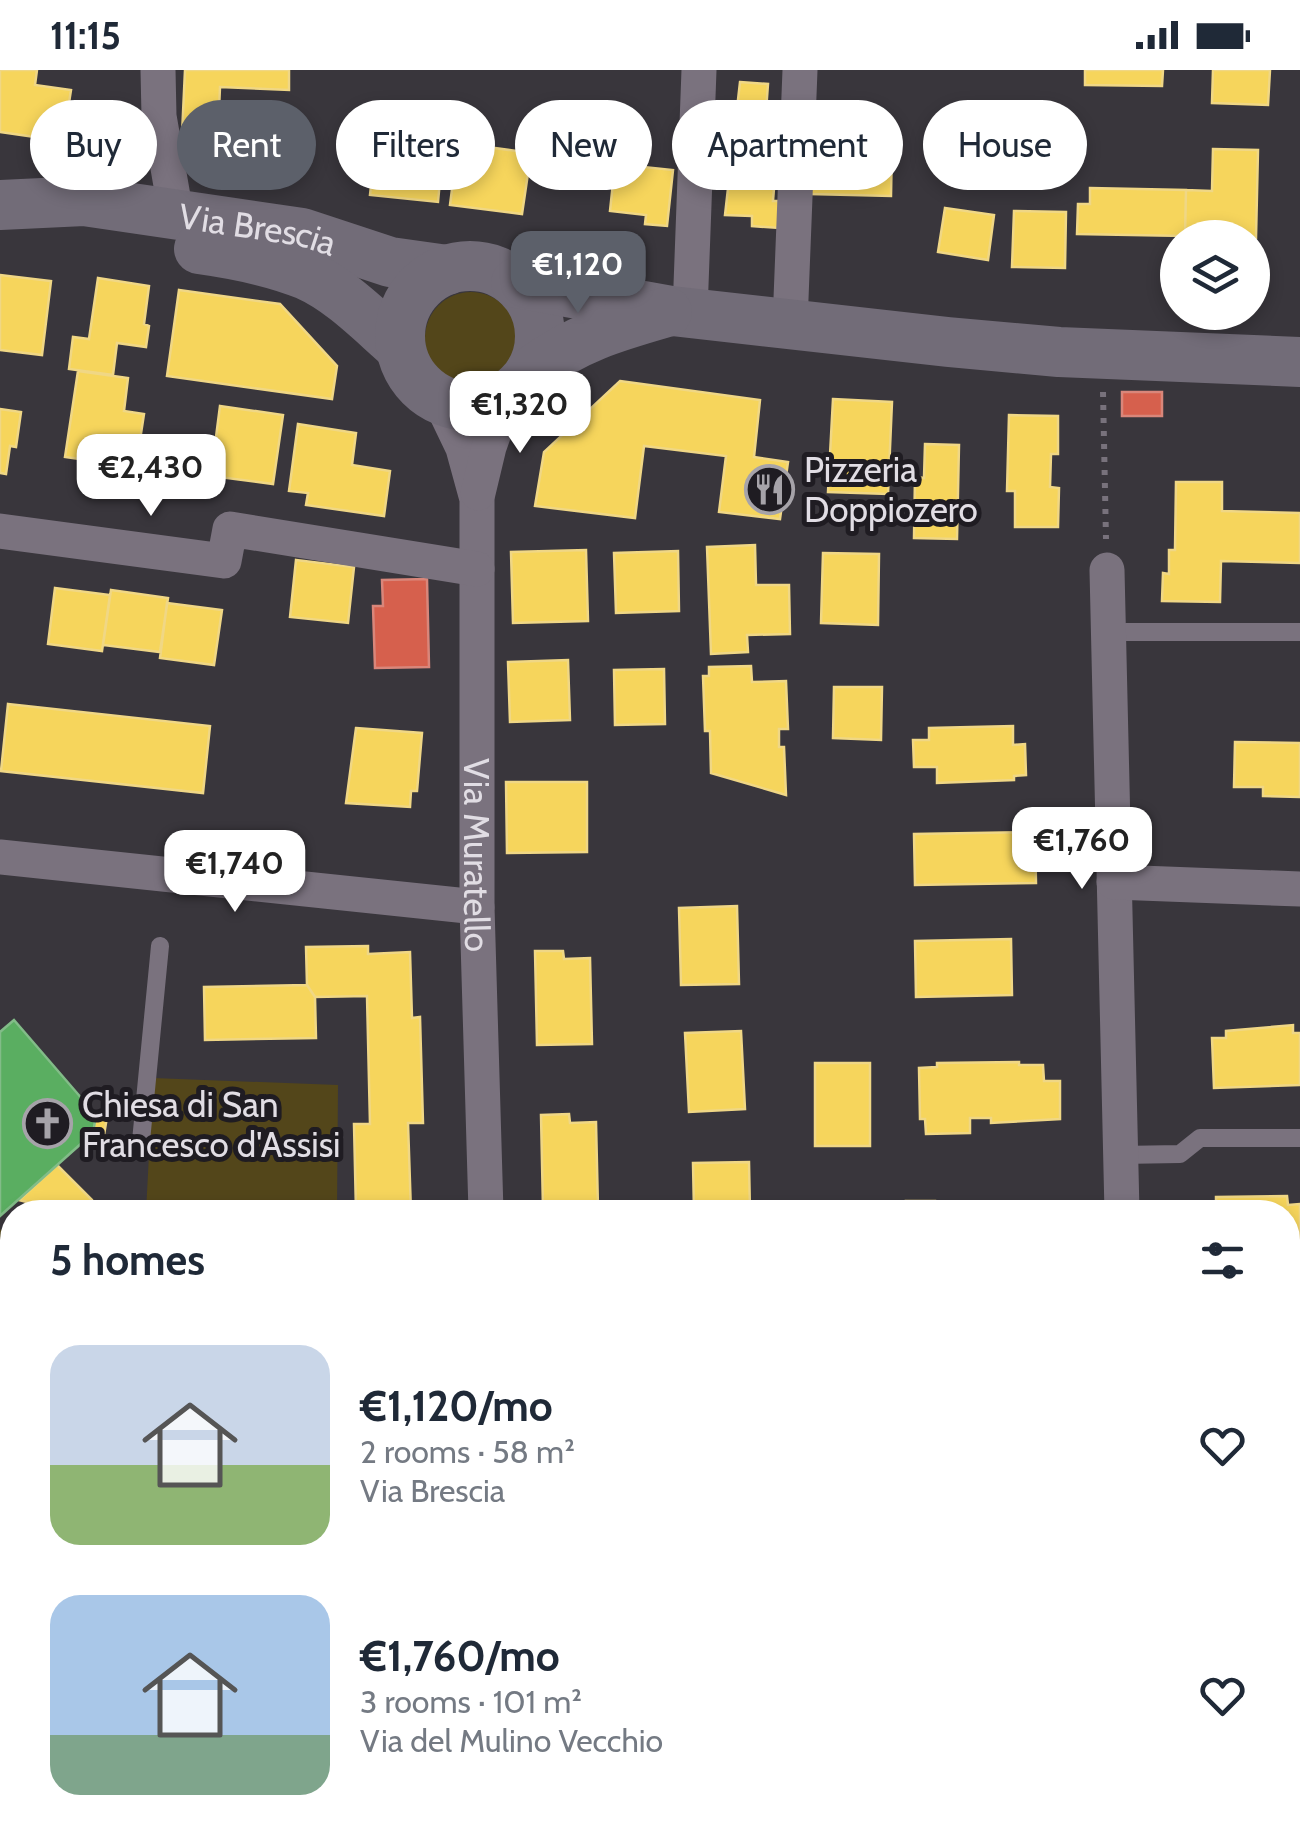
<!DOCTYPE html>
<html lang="en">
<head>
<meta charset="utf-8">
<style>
	body { margin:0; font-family:Cabin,sans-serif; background:#f2f2f3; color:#1f2937; height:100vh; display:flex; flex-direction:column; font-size:38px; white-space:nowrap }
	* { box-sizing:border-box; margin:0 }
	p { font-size:32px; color:#747a83 }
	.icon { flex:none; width:55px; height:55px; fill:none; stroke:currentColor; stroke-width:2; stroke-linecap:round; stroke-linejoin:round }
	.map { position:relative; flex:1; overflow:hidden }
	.drawer { position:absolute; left:0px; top:1130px; width:1300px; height:642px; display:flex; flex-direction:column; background:#fff; border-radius:40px 40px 0 0; box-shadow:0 5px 15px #0003 }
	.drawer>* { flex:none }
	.top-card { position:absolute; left:30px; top:30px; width:1240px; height:90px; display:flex; gap:20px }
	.buttons { position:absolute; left:1160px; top:150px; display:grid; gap:20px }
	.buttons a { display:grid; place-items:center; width:110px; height:110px; border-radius:50%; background:#fff; box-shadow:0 5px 15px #0003; font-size:50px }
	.price { position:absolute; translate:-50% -85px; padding:0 22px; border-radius:20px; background:#fff; color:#222; font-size:32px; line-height:65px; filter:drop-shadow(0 2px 5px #0008) }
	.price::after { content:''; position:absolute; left:50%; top:60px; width:30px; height:22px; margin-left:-15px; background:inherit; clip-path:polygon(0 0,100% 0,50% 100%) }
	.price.on { background:#5c606a; color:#fff }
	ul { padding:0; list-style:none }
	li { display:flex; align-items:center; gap:30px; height:250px; padding:0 50px }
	li span { display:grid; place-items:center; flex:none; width:280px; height:200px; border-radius:30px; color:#555 }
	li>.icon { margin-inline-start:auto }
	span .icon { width:120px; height:120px; fill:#fffc; stroke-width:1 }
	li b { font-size:42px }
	h2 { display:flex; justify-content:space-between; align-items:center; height:120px; padding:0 50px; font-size:42px }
	.tag { padding:0 35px; border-radius:45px; background:#fff; box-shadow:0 5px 15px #0003; font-size:35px; line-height:90px }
	.tag.on { background:#5c606a; color:#fff }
	.status { display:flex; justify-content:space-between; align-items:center; height:70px; padding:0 50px; background:#fff; direction:ltr }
	.status svg { height:28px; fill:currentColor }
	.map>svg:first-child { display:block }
	.green { fill:#53461a }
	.homes { fill:#f6d55c; stroke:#f0d785; stroke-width:2.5 }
	.shops { fill:#d6604d; stroke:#d9867a; stroke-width:2.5 }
	.public { fill:#5aae61; stroke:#82bc88; stroke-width:2.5 }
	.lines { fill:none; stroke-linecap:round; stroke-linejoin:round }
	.stream { stroke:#928048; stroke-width:10 }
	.canal { stroke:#928048; stroke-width:35 }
	.path { stroke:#78727c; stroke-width:6; stroke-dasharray:5 8; stroke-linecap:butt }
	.service { stroke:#7a727e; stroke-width:18 }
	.minor { stroke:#7a727e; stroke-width:35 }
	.secondary { stroke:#726c78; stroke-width:50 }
	.labels { text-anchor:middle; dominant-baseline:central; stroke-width:10; stroke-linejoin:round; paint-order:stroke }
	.street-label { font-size:35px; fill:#e1dde4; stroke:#1f1c22 }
	.poi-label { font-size:35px; fill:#e1dde4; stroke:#1f1c22; text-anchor:start }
</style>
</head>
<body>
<div class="status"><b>11:15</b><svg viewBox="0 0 49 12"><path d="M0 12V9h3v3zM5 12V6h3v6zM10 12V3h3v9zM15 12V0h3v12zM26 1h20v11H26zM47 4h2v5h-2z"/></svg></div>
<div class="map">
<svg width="1300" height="1772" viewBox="0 0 1300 1772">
	<rect width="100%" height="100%" fill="#39363c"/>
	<path class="green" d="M425 268a46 46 0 1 1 92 0a46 46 0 1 1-92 0Z
		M153,1008L338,1015L337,1142H146Z
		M0,1159L5,1164L12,1217V1340L0,1344Z
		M1288,1596L1300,1601V1772H1163L1162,1760H1288Z
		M790,1760H1127V1772H827Z"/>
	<path class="homes" d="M0,0H37L35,15L71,20L63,71L0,62Z
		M185,0H289V20L220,17L217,87L181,86Z
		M1085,0H1163L1162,16L1085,15Z
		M1213,0H1270L1268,35L1212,33Z
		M740,12L768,14L764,69L778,70L773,131H781L779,158L752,156V146L725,145Z
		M378,50L445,57L438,132L370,125Z
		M811,72L892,74L891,126L810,124Z
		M458,73L531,83L522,144L450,135Z
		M1213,79L1258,80L1256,168L1185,166L1186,120L1212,121Z
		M615,94L673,100L667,156L645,154L646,145L610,141Z
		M1090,118L1186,120L1185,166L1077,164L1078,134H1090Z
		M945,138L994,145L988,190L938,182Z
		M1014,141L1066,142L1065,198L1012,197Z
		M0,205L51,211L42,285L0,280Z
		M98,208L149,216L144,254L149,256L146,277L117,273L113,305L69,299L73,267L89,269Z
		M179,220L280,234L337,296L332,329L167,306Z
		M78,301L128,308L124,341L144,344L138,383L96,376L94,391L65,387Z
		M620,311L760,330L754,387L788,392L780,449L719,442L726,386L644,376L635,448L535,436L544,382Z
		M833,329L892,332L888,424L828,422Z
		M220,336L283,345L273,414L211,406Z
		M0,339L21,342L16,377L10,376L6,404L0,403Z
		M1009,345L1058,346V384H1051L1050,417L1059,418L1058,457H1015V421H1007Z
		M298,354L356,363L352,395L390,401L384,446L306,435L308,423L289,421Z
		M925,374L959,375L957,469L914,468L915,407L924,408Z
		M1176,412H1222V441L1300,443V493L1221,491L1220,532L1162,531L1163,503L1169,504V480H1175Z
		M755,475L756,515H789L790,564L747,565L748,582L711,584L707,477Z
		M586,480L588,551L513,553L511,482Z
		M678,481L679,541L616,543L614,483Z
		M823,483L879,484L878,555L821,553Z
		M296,490L354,497L348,553L290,547Z
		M55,518L110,525L102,581L48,574Z
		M111,520L168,528L160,582L103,575Z
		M167,533L222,540L214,595L160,588Z
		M568,590L570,650L510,652L508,592Z
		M751,596L752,612L786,611L788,659H779V677H784L786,725L711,703L710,661H705L703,606H709V597Z
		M664,599L665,654L615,655L614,600Z
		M834,617H882L881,670L833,668Z
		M8,634L210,656L203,723L1,701Z
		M1013,656V675L1025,674L1026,705L1014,706V710L937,713V697H914L913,670H929V658Z
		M356,658L422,663L417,721H411L410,737L346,733Z
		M1235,672L1300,673V727L1263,726V717H1234Z
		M506,712H587V782L507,783Z
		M1035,762L1036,813L915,815L914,764Z
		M737,836L739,914L681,915L679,838Z
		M1011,869L1012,925L916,927L915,871Z
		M368,876V884L410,882L412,948L420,947L423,1053H408L411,1142H356L354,1054H370L367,926L315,927L307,915L306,877Z
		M535,881H563L564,889L590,888L592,974L537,975Z
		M307,915L315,927L316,968L205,970L204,917Z
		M1293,955V963H1300V1015L1214,1018L1212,968H1226V961Z
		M741,961L745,1039L689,1042L685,963Z
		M1019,992V995H1043L1044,1011H1060V1049L991,1053V1048H970V1063L926,1064L925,1049H920L919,998L937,997V993Z
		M815,993H870V1076H815Z
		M569,1044L570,1053L596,1052L598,1138L543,1139L541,1045Z
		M96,1045L107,1047L104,1065L93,1063Z
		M749,1092L750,1142H694L693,1093Z
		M57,1095L92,1130L90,1142H34L35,1134L19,1130Z
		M1287,1126L1288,1135L1300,1134V1227L1288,1228V1142H1216V1127Z
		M906,1131H935V1137L959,1136V1142H907Z
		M1034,1135V1139L1062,1138V1142H1003V1136Z"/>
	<path class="shops" d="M1122,322H1162V346H1122Z
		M427,509L429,597L375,598L373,536H383L382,510Z"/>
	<path class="public" d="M14,950L96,1045L93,1063L0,1146V962Z"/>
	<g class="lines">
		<path class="stream" d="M0,1312L12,1309
			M0,1558L12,1543
			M1288,1579L1300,1585"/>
		<path class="canal" d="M1288,1415H1300"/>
		<path class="path" d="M1103,322L1106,469
			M0,1247L12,1245
			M962,1772L964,1760"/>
		<path class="service" d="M1109,562H1300
			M141,1071L160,876
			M1120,1085L1180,1084L1200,1068H1300
			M0,1537L12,1524
			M1147,1760L1148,1772"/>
		<g class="minor">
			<path d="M158,0L159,46L176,144"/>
			<path d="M690,242L699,0"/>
			<path d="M790,254L800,0"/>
			<path id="s1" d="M440,330L463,378L477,429V837L486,1142"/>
			<path d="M478,423L489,377L507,326"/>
			<path d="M0,461L224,491L230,459L477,499"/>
			<path d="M1107,500L1122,1142"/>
			<path d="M0,787L477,837"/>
			<path d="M1114,812L1300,819"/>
			<path d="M1288,1284L1300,1283"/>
			<path d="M494,1760L495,1772"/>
		</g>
		<g class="secondary">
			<path id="s2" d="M0,135L84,131L302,163L390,192L447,200"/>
			<path d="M199,179C235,184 272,191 306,205C342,221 371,252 400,277"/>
			<circle cx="470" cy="266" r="70"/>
			<path d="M516,213L672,241L948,272L1059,282L1300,292"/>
			<path d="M532,301C576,268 615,257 667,242"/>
		</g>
	</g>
	<defs>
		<symbol id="restaurant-ring" viewBox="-11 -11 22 22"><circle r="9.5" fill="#1f1c22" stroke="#a6a3a9" stroke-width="1.5"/><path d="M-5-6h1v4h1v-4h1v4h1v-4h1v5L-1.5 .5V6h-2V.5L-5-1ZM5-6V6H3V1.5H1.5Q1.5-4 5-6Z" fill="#a6a3a9"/></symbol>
		<symbol id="church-ring" viewBox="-11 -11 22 22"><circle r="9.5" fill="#1f1c22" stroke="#a6a3a9" stroke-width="1.5"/><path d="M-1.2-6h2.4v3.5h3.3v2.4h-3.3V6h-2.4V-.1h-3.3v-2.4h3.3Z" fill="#a6a3a9"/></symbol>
	</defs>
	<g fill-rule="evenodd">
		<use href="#restaurant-ring" x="742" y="392" width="55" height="55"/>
		<use href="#church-ring" x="20" y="1026" width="55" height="55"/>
	</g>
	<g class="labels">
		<g class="street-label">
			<text stroke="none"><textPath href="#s2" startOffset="260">Via Brescia</textPath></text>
			<text stroke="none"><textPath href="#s1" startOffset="462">Via Muratello</textPath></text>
		</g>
		<g class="poi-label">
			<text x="804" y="399">Pizzeria<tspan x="804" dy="40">Doppiozero</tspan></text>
			<text x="82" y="1034">Chiesa di San<tspan x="82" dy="40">Francesco d'Assisi</tspan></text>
		</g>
	</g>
</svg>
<div class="buttons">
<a><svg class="icon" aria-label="layers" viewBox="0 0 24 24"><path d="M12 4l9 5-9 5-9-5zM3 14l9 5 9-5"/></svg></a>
</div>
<b class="price on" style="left:578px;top:246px">€1,120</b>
<b class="price" style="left:520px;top:386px">€1,320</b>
<b class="price" style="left:151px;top:449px">€2,430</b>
<b class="price" style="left:1082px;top:822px">€1,760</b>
<b class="price" style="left:235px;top:845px">€1,740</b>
<div class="top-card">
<a class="tag">Buy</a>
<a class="tag on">Rent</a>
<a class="tag">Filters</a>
<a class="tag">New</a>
<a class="tag">Apartment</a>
<a class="tag">House</a>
</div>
<section class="drawer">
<h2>5 homes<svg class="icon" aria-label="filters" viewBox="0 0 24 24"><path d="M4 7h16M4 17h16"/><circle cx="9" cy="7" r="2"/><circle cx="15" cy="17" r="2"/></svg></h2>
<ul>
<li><span style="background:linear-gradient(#c9d6e8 60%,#8fb573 0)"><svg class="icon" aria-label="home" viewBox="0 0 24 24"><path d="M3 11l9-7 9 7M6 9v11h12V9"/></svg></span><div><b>€1,120/mo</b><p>2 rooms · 58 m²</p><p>Via Brescia</p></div><svg class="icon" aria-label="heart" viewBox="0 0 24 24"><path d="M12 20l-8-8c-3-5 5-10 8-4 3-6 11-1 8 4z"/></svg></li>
<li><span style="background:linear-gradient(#a9c7e8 70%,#7fa58c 0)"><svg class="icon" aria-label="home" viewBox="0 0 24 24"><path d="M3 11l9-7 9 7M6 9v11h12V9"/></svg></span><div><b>€1,760/mo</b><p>3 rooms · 101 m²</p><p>Via del Mulino Vecchio</p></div><svg class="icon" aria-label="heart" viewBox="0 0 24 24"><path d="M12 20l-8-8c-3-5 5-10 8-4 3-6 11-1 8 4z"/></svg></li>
</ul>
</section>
</div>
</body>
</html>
